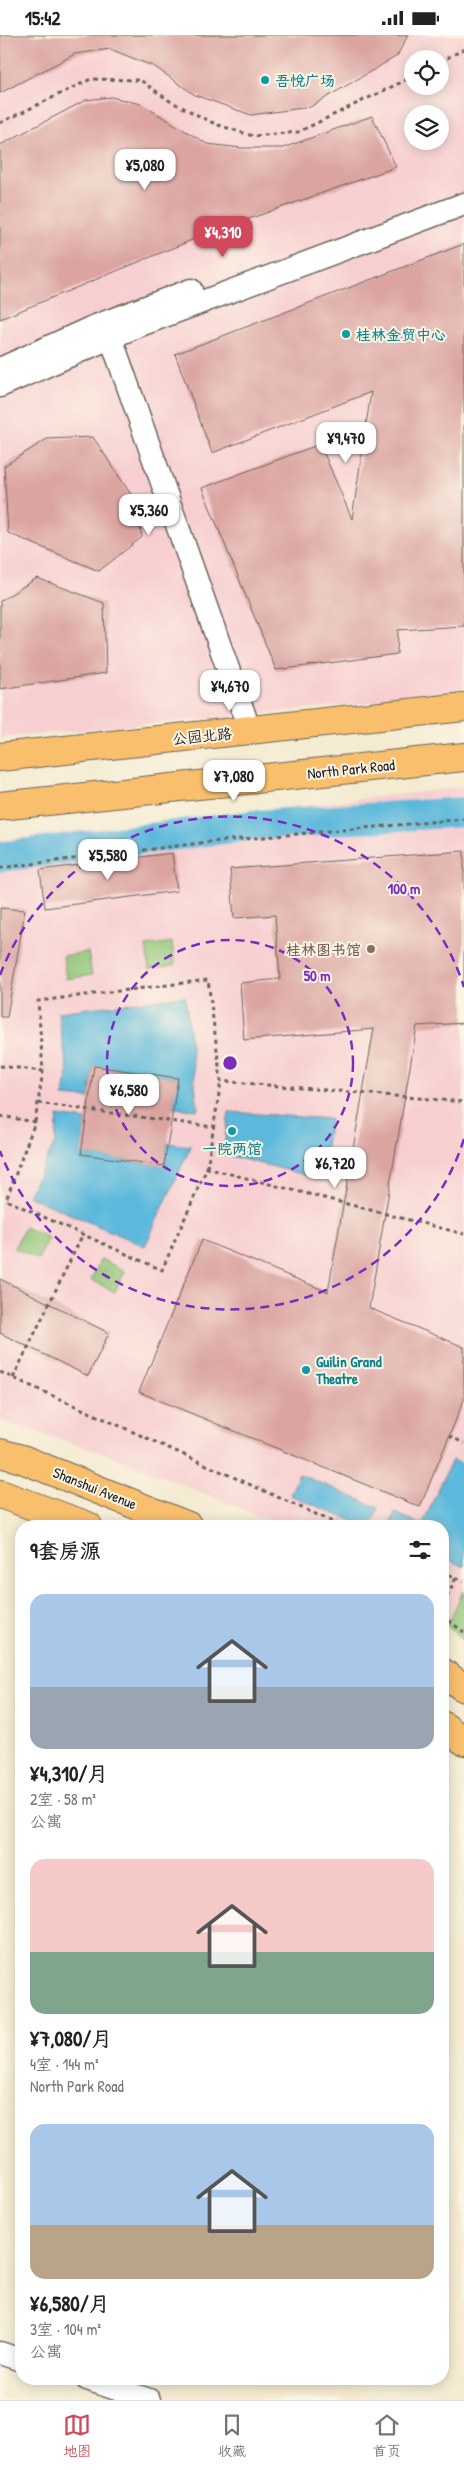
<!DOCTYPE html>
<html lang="zh">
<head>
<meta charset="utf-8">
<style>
	body { margin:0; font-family:"Patrick Hand","LXGW WenKai TC",sans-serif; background:#f2f2f2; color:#222; height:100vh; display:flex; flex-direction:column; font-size:19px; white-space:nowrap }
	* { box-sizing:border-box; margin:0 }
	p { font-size:16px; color:#767676 }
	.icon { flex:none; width:28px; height:28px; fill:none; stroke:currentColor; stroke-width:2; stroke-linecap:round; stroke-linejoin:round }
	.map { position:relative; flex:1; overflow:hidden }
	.details { position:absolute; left:15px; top:1485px; width:434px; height:865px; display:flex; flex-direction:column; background:#fff; border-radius:20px; box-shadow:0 2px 12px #0003 }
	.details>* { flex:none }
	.tools { position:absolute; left:404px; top:15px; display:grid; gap:10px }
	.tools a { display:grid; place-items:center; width:45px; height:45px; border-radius:50%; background:#fff; box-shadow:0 2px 12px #0003; font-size:25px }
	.price { position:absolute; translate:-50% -42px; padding:0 11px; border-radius:10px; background:#fff; color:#222; font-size:16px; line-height:32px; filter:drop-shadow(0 1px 2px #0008) }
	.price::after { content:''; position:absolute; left:50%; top:30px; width:15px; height:11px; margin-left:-8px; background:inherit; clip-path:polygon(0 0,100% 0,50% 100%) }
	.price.active { background:#d1495b; color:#fff }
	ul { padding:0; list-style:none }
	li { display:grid; align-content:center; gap:10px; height:265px; padding:0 15px }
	li span { display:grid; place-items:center; height:155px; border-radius:15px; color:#555 }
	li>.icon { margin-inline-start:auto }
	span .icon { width:90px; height:90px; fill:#fffc; stroke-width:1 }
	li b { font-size:21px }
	h2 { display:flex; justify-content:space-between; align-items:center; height:60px; padding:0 15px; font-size:21px }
	.status { display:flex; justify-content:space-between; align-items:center; height:35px; padding:0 25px; background:#fff; direction:ltr }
	.status svg { height:14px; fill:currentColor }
	.dock { display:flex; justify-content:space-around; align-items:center; height:70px; border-top:1px solid #e0e0e0; background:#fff; font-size:14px; color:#767676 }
	.dock a { display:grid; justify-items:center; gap:2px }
	.dock .active { color:#d1495b }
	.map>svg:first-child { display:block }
	.built { fill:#f7cfd1; fill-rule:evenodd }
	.green { fill:#8fc476; stroke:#567049 }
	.water { fill:#5db9db; stroke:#3c6a7c }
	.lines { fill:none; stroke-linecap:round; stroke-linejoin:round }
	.river { stroke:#5db9db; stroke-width:30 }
	.building { fill:#dba4a1 }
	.minor-casing { stroke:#68645b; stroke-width:25 }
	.major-casing { stroke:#68645b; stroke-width:30 }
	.path { stroke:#68645b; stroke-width:3; stroke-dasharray:4 4; stroke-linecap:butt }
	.minor { stroke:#fff; stroke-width:22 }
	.major { stroke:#f9bf6d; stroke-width:28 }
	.ring { fill:none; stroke:#7b2cbf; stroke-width:2.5; stroke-dasharray:9 6 }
	.culture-dot { fill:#0f9aa8; stroke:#fcf5e5; stroke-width:2 }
	.education-dot { fill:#8d6e63; stroke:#fcf5e5; stroke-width:2 }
	.labels { text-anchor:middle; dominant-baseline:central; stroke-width:4; stroke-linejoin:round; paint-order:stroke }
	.culture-label { font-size:15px; font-weight:bold; fill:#0d838f; stroke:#fcf5e5; text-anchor:start }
	.street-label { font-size:15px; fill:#1c1c1c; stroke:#fcf5e5 }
	.education-label { font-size:15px; font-weight:bold; fill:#785e54; stroke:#fcf5e5; text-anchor:end }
	.centre { fill:#7b2cbf; stroke:#fcf5e5; stroke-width:2.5 }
	.ring-label { font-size:15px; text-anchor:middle; font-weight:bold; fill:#7b2cbf; stroke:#fcf5e5; stroke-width:4; stroke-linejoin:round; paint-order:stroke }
</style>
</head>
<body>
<div class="status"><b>15:42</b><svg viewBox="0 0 49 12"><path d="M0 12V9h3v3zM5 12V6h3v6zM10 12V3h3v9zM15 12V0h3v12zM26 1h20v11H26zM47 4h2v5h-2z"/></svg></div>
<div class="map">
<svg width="464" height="2365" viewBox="0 0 464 2365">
	<rect width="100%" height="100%" fill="#fcf5e5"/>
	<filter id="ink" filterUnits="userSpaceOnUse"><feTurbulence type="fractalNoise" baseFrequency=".02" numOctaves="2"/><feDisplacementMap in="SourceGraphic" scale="10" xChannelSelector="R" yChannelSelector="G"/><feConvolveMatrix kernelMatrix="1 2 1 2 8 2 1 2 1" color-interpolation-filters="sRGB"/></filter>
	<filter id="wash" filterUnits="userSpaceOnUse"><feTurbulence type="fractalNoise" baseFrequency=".0096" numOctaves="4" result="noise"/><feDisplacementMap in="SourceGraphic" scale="20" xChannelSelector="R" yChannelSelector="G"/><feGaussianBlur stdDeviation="1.12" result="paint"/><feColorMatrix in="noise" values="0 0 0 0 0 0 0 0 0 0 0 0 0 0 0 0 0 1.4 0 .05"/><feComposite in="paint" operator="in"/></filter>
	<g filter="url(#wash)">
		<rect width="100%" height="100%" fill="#f4ebd1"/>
		<path class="built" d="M0,0H464V659L0,703ZM412,24H440V51H412ZM412,79H440V106H412Z
			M464,752V1606L443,1587L442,1491H284L107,1419L0,1386V805Z"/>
		<path class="green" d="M172,907L175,930L149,934L146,911Z
			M88,917L92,940L66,944L63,921Z
			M25,1192L49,1203L38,1224L14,1213Z
			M101,1224L125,1236L115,1257L91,1245Z
			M463,1556L464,1557V1606L447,1591Z"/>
		<path class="water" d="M185,961L198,1075L173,1073L177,1043L94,1031L89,1063L63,1061L68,1038L58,977Z
			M229,1077L330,1084L321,1144L223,1119Z
			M58,1081L86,1085L82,1119L164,1131L168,1108L191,1111L145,1211L28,1161L55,1108Z
			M452,1425L464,1430V1532L443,1522L442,1491H389L395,1478L422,1490Z
			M299,1439L379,1473L371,1491H365L290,1460Z"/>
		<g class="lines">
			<path class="river" d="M0,822L255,790L464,777"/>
		</g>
		<g id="blocks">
			<path class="building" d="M0,0H408L397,21L310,72L251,80L195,60L155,32L110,14L75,19L0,58Z
				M111,62L141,69L207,109L241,113H283L372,81L396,132L209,198L0,284V110L86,65Z
				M464,209V591L398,595L397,619L276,635L202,453L320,409L352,484L371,357L212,418L175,319Z
				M93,402L134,464L142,502L99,536L8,498L4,431L47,404Z
				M37,543L104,568L106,638L0,654V566Z
				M464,816V988L417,991L369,1273L464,1312V1365L420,1472L139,1357L202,1205L328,1257L374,994L244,1005L240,948L280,944L275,880L234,883L230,834Z
				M172,818L177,856L45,873L40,835Z
				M0,873L25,875L7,982H0Z
				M94,1031L178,1043L164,1131L81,1119Z
				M0,1244L109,1298L88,1341L0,1298Z"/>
		</g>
	</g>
	<g filter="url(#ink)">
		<use href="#blocks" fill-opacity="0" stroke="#68645b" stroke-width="1"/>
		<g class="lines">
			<defs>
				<path id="minor" d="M106,289L250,696
					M0,334L93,292L191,255
					M0,351L135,292L464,169
					M0,2318L21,2325
					M87,2344L149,2365"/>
				<path id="major" d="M0,722L464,672
					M0,771L464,722
					M0,1418L22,1424L188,1491
					M0,1459L88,1491
					M442,1637L464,1653
					M442,1690L464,1706"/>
			</defs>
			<use href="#minor" class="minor-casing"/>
			<use href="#major" class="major-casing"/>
			<path class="path" d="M440,27L464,14
				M0,88L91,44L140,45L170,66L215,89L253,101L298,97L412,42
				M0,833L209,807L464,784
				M0,1031L43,1036L38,966L208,945L221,1046L464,1067
				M38,1068L213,1092
				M0,1081L35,1087L6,1165L162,1235L207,1133L464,1199
				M35,1087L43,1036
				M207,1133L221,1046
				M0,1337L342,1491
				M13,1343L83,1199
				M449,1401L464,1408
				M442,1536L456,1543L442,1571
				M456,1543L464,1546
				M442,1581L464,1597"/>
			<use href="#minor" class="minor"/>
			<use href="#major" class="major"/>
		</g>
	</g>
	<g class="ring">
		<circle cx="230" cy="1028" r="123"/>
		<path d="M464 1104A246 246 0 0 1 0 1116M0 940A246 246 0 0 1 464 952"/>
	</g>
	<g class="culture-dot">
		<circle cx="265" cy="45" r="5"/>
		<circle cx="346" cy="299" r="5"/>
		<circle cx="232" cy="1096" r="5"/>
		<circle cx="306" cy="1335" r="5"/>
	</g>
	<circle class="education-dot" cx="371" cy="914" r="5"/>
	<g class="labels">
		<g class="culture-label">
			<text x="275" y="45">吾悦广场</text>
			<text x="356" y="299">桂林金贸中心</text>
			<text x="232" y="1113" text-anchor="middle">一院两馆</text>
			<text x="316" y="1326">Guilin Grand<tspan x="316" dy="17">Theatre</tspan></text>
		</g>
		<g class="street-label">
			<text transform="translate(202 701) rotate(-6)">公园北路</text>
			<text transform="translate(351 734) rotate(-6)">North Park Road</text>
			<text transform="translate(95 1453) rotate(22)">Shanshui Avenue</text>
		</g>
		<g class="education-label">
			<text x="361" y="914">桂林图书馆</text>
		</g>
	</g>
	<circle cx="230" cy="1028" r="8" class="centre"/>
	<g class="ring-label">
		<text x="404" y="859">100 m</text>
		<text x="317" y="946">50 m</text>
	</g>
</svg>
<div class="tools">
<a><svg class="icon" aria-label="locate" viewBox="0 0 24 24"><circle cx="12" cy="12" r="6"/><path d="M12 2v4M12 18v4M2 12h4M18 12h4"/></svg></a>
<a><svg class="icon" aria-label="layers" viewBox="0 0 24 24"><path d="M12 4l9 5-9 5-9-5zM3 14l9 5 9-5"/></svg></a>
</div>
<b class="price" style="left:145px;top:156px">¥5,080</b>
<b class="price active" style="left:223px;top:223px">¥4,310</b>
<b class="price" style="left:346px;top:429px">¥9,470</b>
<b class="price" style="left:149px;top:501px">¥5,360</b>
<b class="price" style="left:230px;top:677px">¥4,670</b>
<b class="price" style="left:234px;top:767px">¥7,080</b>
<b class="price" style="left:108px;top:846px">¥5,580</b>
<b class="price" style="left:129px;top:1081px">¥6,580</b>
<b class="price" style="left:335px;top:1154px">¥6,720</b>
<section class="details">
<h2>9套房源<svg class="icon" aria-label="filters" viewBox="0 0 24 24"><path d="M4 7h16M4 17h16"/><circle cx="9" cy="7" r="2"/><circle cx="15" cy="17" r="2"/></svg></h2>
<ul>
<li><span style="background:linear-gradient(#a9c7e8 60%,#9aa5b1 0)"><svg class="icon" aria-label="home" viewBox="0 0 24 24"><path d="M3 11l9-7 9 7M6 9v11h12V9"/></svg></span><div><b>¥4,310/月</b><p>2室 · 58 m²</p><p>公寓</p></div></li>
<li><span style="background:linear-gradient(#f6c9c9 60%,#7fa58c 0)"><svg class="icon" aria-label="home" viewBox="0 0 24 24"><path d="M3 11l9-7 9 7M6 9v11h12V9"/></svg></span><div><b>¥7,080/月</b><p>4室 · 144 m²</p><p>North Park Road</p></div></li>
<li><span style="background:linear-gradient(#a9c7e8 65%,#b9a48a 0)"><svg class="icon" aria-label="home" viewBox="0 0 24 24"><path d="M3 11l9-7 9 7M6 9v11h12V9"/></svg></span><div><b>¥6,580/月</b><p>3室 · 104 m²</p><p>公寓</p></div></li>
</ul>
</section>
</div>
<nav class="dock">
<a class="active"><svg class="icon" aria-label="map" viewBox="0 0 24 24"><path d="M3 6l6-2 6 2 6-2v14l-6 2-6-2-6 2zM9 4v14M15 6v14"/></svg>地图</a>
<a><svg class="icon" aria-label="saved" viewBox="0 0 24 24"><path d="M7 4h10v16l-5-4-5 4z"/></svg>收藏</a>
<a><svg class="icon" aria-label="home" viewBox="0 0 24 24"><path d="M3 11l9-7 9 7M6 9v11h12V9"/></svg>首页</a>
</nav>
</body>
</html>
